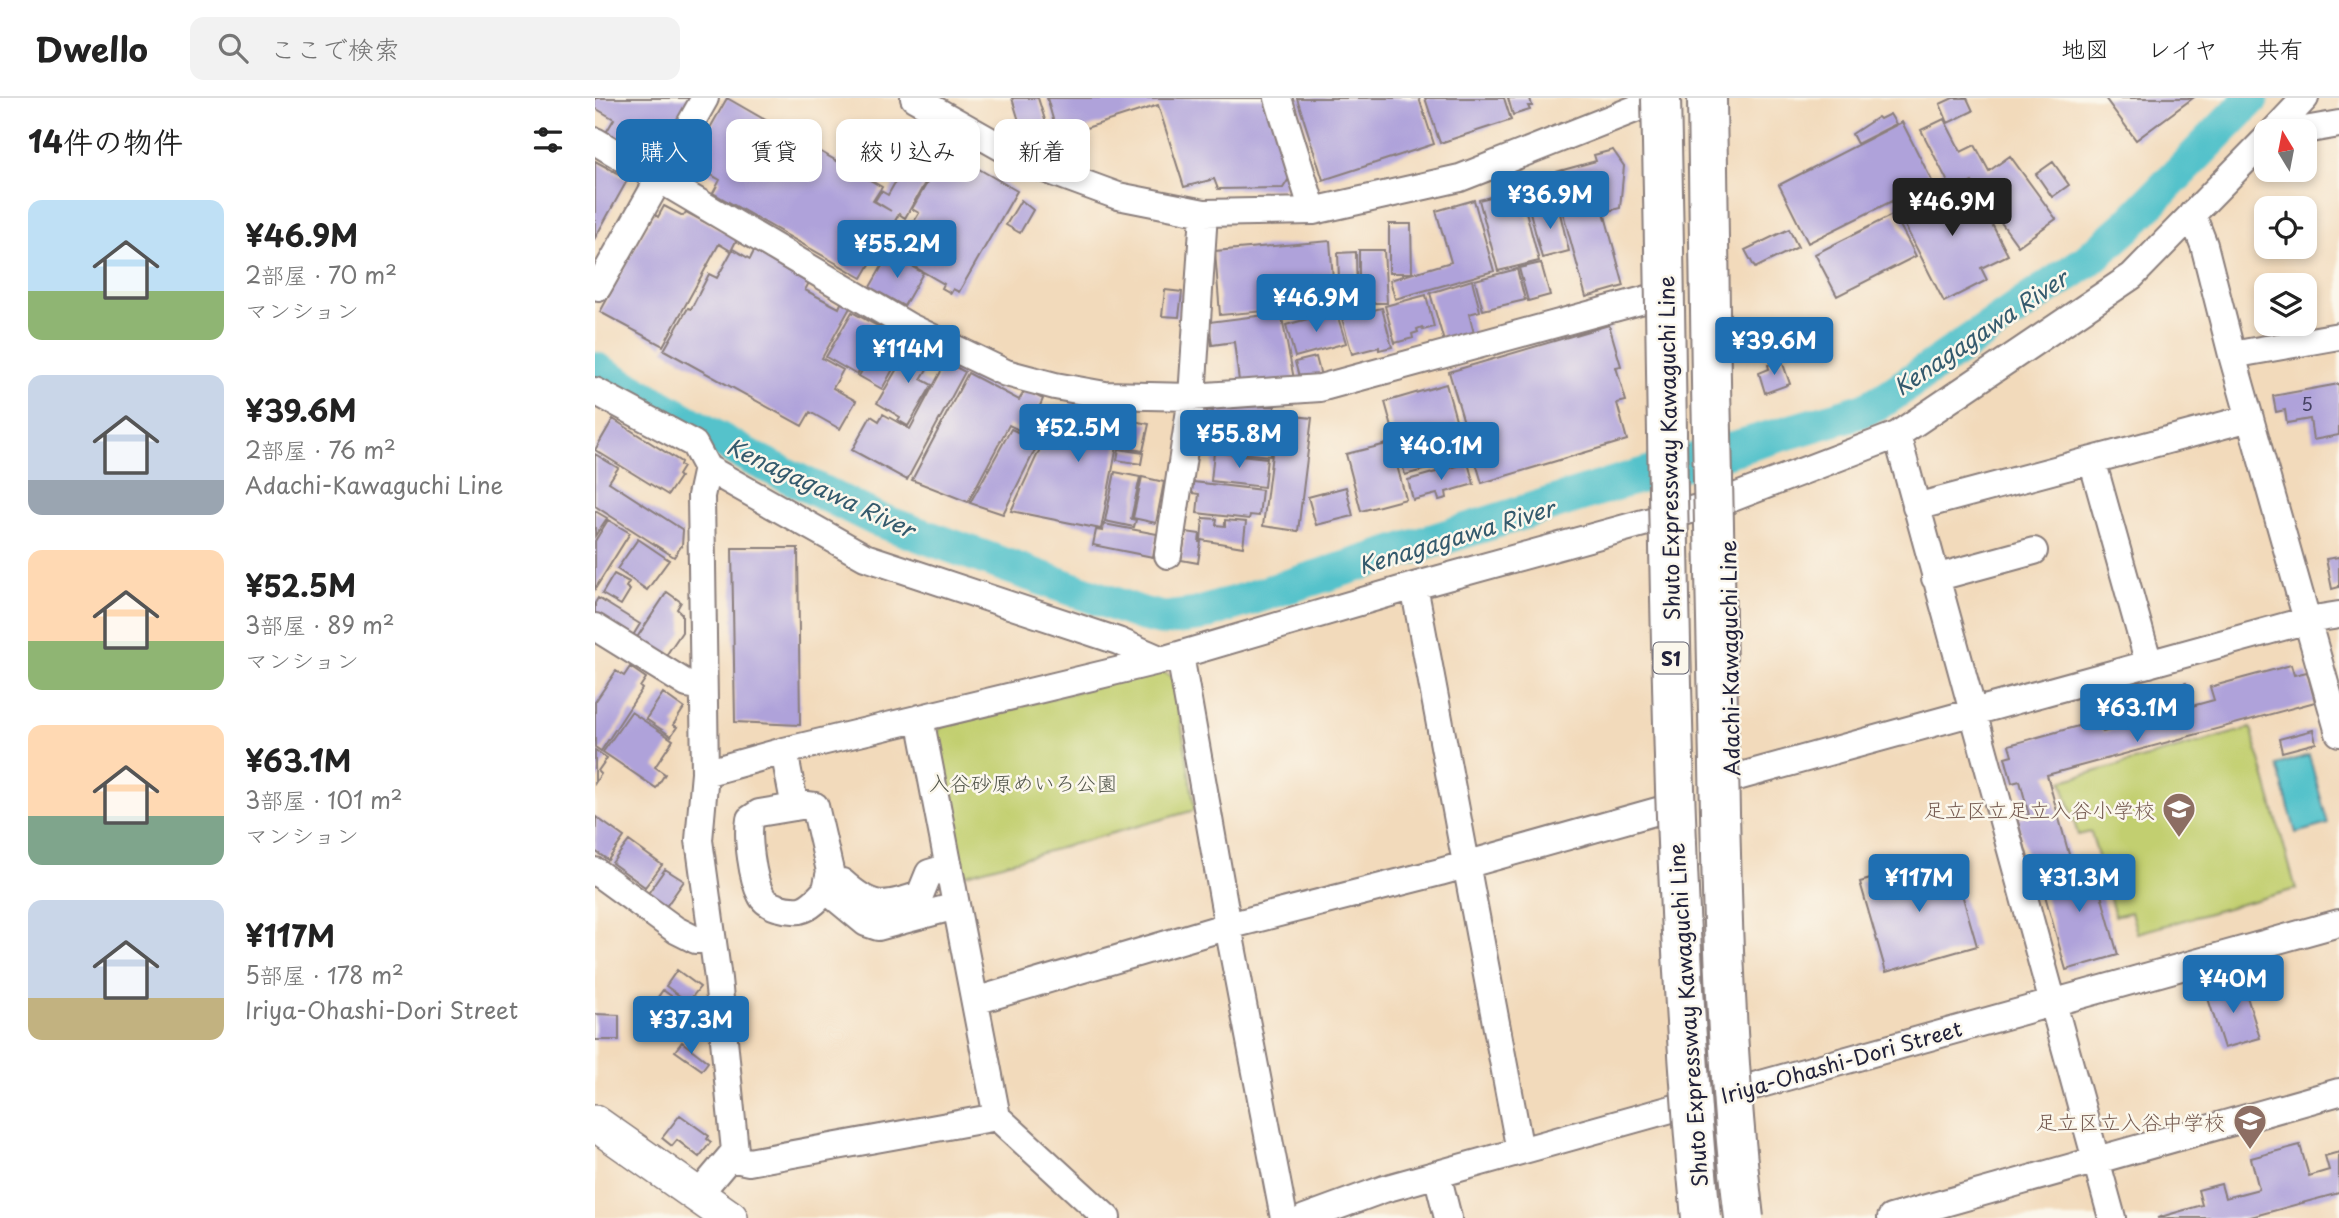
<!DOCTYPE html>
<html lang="ja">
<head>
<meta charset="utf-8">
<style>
	body { margin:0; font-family:"Playpen Sans","Klee One",sans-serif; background:#f2f2f2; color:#222; height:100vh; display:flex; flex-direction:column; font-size:26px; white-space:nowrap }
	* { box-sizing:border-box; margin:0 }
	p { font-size:23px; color:#767676 }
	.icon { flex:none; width:38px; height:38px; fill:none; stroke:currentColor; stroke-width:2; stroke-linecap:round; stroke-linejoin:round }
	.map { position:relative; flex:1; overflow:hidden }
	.drawer { display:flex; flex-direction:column; background:#fff; width:595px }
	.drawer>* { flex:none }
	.banner { position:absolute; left:21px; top:21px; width:665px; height:63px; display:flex; gap:14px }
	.needle { width:46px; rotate:350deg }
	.tools { position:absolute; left:1659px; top:21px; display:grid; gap:14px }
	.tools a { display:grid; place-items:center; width:63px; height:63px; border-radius:14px; background:#fff; box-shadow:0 4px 10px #0003; font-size:35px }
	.price { position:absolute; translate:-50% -60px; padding:0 16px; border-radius:7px; background:#1f6fb2; color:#fff; font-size:23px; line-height:46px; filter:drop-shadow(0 2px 4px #0008) }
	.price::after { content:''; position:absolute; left:50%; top:42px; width:21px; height:16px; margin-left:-10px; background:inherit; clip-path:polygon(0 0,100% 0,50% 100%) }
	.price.on { background:#222; color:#fff }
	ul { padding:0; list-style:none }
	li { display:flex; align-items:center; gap:21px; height:175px; padding:0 28px }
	li span { display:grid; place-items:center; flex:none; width:196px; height:140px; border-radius:14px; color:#555 }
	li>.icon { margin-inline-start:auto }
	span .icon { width:84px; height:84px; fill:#fffc; stroke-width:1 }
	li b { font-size:30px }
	h2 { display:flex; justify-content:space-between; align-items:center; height:84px; padding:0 28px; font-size:30px }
	.pill { padding:0 24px; border-radius:14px; background:#fff; box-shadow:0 4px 10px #0003; font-size:24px; line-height:63px }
	.pill.on { background:#1f6fb2; color:#fff }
	header { display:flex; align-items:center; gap:42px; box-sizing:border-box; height:98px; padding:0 35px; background:#fff; border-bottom:2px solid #e0e0e0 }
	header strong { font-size:33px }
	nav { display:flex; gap:38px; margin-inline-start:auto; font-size:24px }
	.search { width:490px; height:63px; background:#f2f2f2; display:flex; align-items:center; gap:18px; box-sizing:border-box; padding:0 24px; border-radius:14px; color:#767676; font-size:26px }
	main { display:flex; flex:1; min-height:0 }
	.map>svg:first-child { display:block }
	.green { fill:#c2cf70; stroke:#727856; stroke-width:2 }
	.water { fill:#54c2cb; stroke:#3b7283; stroke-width:2 }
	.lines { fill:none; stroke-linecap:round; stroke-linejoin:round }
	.river { stroke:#54c2cb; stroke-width:35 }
	.building { fill:#afa2da }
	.minor-casing { stroke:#8a7e7b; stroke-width:30 }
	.major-casing { stroke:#8a7e7b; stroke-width:38 }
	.minor { stroke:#fff; stroke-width:26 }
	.major { stroke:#fff; stroke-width:35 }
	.highway-bridge-casing { stroke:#8a7e7b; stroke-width:42; stroke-linecap:butt }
	.highway-bridge { stroke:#fff; stroke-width:38 }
	.labels { text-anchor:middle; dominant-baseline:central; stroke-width:5; stroke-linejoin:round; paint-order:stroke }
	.number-label { font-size:18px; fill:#454263 }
	.shield { fill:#fbf7ec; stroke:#636270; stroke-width:2 }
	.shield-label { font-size:19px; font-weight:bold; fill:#22223b }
	.street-label { font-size:21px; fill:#22223b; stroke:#fbf7ec }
	.park-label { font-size:21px; fill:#52564b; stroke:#fbf7ec }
	.education-label { font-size:21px; fill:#785e54; stroke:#fbf7ec; text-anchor:end }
	.water-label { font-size:23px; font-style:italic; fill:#345a6d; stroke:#fbf7ec }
</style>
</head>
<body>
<header>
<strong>Dwello</strong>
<div class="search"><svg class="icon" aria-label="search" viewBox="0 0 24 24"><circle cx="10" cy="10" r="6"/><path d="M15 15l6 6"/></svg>ここで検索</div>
<nav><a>地図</a><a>レイヤ</a><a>共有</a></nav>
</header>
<main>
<section class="drawer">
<h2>14件の物件<svg class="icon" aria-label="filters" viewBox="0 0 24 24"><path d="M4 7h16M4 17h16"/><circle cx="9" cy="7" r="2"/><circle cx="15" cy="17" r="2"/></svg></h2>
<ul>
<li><span style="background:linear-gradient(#bfe0f5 65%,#8fb573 0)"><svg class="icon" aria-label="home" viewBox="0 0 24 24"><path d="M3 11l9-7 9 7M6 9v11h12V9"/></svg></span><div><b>¥46.9M</b><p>2部屋 · 70 m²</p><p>マンション</p></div></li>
<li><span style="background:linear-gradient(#c9d6e8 75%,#9aa5b1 0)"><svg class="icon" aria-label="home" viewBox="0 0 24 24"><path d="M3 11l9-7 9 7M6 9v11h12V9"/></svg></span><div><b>¥39.6M</b><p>2部屋 · 76 m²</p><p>Adachi-Kawaguchi Line</p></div></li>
<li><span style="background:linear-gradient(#ffd9b3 65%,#8fb573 0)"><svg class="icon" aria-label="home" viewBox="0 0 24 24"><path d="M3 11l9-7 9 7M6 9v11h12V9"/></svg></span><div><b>¥52.5M</b><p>3部屋 · 89 m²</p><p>マンション</p></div></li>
<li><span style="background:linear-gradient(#ffd9b3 65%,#7fa58c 0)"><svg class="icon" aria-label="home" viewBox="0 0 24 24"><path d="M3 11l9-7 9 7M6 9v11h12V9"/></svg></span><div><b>¥63.1M</b><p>3部屋 · 101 m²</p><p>マンション</p></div></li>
<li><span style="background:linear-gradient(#c9d6e8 70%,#c2b280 0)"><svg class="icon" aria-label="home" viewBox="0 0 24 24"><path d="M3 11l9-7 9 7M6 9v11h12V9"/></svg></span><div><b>¥117M</b><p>5部屋 · 178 m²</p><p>Iriya-Ohashi-Dori Street</p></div></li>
</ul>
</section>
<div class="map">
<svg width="1744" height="1120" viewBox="0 0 1744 1120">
	<rect width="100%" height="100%" fill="#fbf7ec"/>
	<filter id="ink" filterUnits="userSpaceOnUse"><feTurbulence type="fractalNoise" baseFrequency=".0143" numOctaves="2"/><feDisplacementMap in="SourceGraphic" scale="14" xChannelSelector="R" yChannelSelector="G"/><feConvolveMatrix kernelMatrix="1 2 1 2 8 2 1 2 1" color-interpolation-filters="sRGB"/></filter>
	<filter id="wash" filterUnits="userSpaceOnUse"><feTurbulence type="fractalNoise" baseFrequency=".00686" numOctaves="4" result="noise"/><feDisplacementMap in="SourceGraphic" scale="28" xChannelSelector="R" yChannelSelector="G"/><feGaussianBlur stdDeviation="1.57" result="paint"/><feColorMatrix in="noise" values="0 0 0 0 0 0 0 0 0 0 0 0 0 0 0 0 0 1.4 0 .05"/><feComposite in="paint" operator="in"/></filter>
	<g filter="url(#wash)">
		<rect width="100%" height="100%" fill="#f2dabb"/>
		<path class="green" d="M565,572L579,580L600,712L368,777L339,639L347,628Z
			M1656,630L1701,791L1542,835L1536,814L1520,818L1496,734L1483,737L1467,683Z"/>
		<path class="water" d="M1714,657L1733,726L1701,735L1682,667Z"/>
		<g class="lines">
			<path class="river" d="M0,271L155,359L281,421L547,516L569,521L602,517L1025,384L1269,312L1293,299L1492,163L1532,128L1657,0"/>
		</g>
		<g id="blocks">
			<path class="building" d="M0,0H95L65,53L57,48L50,60L9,38L19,21L0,10Z
				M132,0L287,89L278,103L296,113L280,103L286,93L293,97L323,44L346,57L310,120L304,116L267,180L118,95L125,82L95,65Z
				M417,0H443L451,25L427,33Z
				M452,0H670L695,79L688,90L623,91L619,81L589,89L563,7L463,39Z
				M702,0H824L839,46L728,82Z
				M830,0H909L916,22L845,45Z
				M913,0H935L937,8H933L935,12L918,17Z
				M1358,0H1372L1378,13L1353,25L1345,6Z
				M1510,0H1598L1541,42Z
				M1295,16L1301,26L1262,46L1257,36L1283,19L1285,21Z
				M1349,21L1366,54L1380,47L1394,73L1415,58L1461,121L1423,148L1377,84L1358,94L1326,32Z
				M1307,24L1337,83L1213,145L1184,87Z
				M351,52L422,93L364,194L358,191L356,195L347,190L349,186L299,157L324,115L317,111Z
				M1018,52L1029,68L1025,110L1009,114L1029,188L991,199L957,75L1001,63L999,57Z
				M0,63L33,81L0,140Z
				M1458,64L1474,87L1457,99L1441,76Z
				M1376,86L1413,157L1386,170L1392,182L1349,204L1298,104L1323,92L1329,104L1346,95L1349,101Z
				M925,91L944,163L903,173L884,102Z
				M426,102L438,112L425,135L411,127Z
				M879,102L899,173L800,201L795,182L856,164L841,113Z
				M963,107L974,153L947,160L935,114Z
				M69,108L88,118L91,114L142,141L136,153L124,146L68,248L5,214L59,116L63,119Z
				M1299,116L1321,158L1242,198L1220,156Z
				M794,126H816L817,175H794Z
				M1194,131L1203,149L1160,170L1150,152Z
				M735,143L740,207L625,217L620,153Z
				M138,151L155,161L159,153L215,183L210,192L244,210L247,203L256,208L227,260L248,272L238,290L261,303L245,331L215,314L207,328L69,252L93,210L96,211L114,176L122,180Z
				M764,152H789L792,205H764Z
				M761,154L762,206L745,207L743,155Z
				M294,156L328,175L309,208L275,189Z
				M946,165L955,197L933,203L924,170Z
				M922,171L930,202L888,212L880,182Z
				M877,182L885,213L874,216L880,239L850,247L835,195Z
				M570,192L587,194L584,219L567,218Z
				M831,197L839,229L828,232L827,229L822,231L823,234L817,236L818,240L800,245L790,208Z
				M773,209L774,213L787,210L797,249L784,252V249L757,256L746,217Z
				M741,213L751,245L700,259L691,227Z
				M257,214L288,231L262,277L231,259Z
				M686,215L699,281L648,288L647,282L644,283L639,244L617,247L614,224Z
				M1014,227L1026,268L1021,269L1031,303L1022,305L1032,342L887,385L854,274Z
				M293,229L315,241L287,291L264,278Z
				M317,245L340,258L326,281L337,287L313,328L303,322L305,319L282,305Z
				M721,259L726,278L705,283L700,264Z
				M1187,263L1195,286L1170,295L1164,275L1174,271L1173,267Z
				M351,264L370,274L312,382L257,352L276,318L284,323L288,316L315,331Z
				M373,275L424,302L430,292L448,301L443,312L457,319L444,342L414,327L373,404L317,382Z
				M851,286L872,360L810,377L790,304Z
				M1744,286V337L1718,342L1715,321L1692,325L1690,312L1681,314L1678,298Z
				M477,301L519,309L517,319L554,326L548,353L522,348L506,431L416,413L464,310L475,312Z
				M680,308L675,358L599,350L601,333L610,334L612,312L618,313L619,309Z
				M682,316L717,320L703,433L668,428Z
				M18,321L86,364L85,367L88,369L83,377L85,379L73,397L0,352Z
				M416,331L444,344L408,416L375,405Z
				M796,345L811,401L766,413L751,356Z
				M524,351L548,355L546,366L522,362Z
				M619,354L672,360L669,389L616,383Z
				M0,356L23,370L14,384L88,432L87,447L79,459L0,408Z
				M873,365L879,386L851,394L852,400L844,402L842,396L818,402L813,382Z
				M520,374L545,379L536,421L541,422L539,429L510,423Z
				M547,379L569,384L561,425L538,420Z
				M598,384L667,392L664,418L655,417L654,421L602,415L604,396L597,395Z
				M751,389L758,418L721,427L713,399Z
				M0,413L12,420L0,438Z
				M608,420L622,421L621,427L630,428V422L651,424L648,449L606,442Z
				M13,422L35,435L0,491V443Z
				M509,426L562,436L558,459L498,447L501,432L508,433Z
				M591,434L605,436L604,444H606L603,465L586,462Z
				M43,441L74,462L52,492L22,471Z
				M137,450H203L205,627L140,624Z
				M1744,459V489L1737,491L1731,461Z
				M19,476L34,484L31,489L35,492L26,507L7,496Z
				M72,494L86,504L82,511L87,516V534L70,559L41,541Z
				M3,500L45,526L37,539L0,515V505Z
				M1696,567L1699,577L1712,574L1720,604L1452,677L1475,760L1436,771L1422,720L1434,717L1425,683L1417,685L1410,659L1417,657L1414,647L1505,622L1508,634L1556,621L1550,596L1591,585L1597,608L1619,602L1615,589Z
				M35,569L51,580L45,589L47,591L6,653L0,649V604L21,573L29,578Z
				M68,595L89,610L78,627L82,629L76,638L51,621Z
				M36,614L78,642L60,669L70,676L61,690L8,654Z
				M1718,632L1721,645L1687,654L1684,641Z
				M0,652L12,660L3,673L6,676L0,685Z
				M1,719L29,739L13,762L0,753Z
				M34,743L67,767L50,789L17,765Z
				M1356,758L1382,848L1291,874L1265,784Z
				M1496,761L1523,857L1471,872L1444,776Z
				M70,771L89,783L70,810L52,797Z
				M82,872L105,889L93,904L71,888Z
				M1647,883L1665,940L1629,950L1611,894Z
				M68,892L98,914L89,926L85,924L76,936L50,917Z
				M0,916L24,917V942H0Z
				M87,944L113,964L107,972L80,953Z
				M85,1017L114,1038L112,1041L116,1044L104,1059L82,1042L77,1048L67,1040Z
				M1705,1047L1714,1078L1734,1072L1730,1058L1744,1054V1095L1652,1120H1562L1607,1107L1603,1092L1626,1086L1630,1100L1664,1091L1656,1060Z"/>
		</g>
	</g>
	<g filter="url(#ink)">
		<use href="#blocks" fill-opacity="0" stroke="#8a7e7b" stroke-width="2"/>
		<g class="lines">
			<defs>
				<path id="minor" d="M319,0L436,66L523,98L609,115L718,113L865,80L1068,0
					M683,0L718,113
					M1679,33L1710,0
					M1704,33L1744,26
					M0,43L313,228L411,275L460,288L510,297L597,299L725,290L1056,200
					M1597,116L1609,147L1637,257L1744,635
					M3,189L110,0
					M1637,257L1744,238
					M0,293L99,346L112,370L270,459L523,543L567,562
					M1302,337L1517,1120
					M1497,362L1554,566
					M1321,409L1655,320
					M573,457L597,299L609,115
					M1340,480L1439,453
					M819,488L925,1053
					M0,529L92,586L108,589
					M585,557L633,828L689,1120
					M325,620L402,1019L512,1120
					M189,653L200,709
					M110,675L189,653L567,562L819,488L1132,402L1302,337L1537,178L1671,41
					M1135,681L1713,522L1744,517
					M0,773L81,832L101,842H117
					M247,784C277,811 288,810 325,797L334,775L354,769
					M231,792L235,773L220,708L212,707L164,715L155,721C152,740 157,780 166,797C171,809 192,813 205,812C215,810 224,800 231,792L271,825L283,829L361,808
					M380,903L633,828L845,774L1066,712
					M135,1060L154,1064L402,1019
					M842,1076L853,1120
					M103,1097L140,1053L123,881L104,742L110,675L106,398L112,370
					M710,1120L789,1091L1744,825
					M1296,1120L1744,994"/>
				<path id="major" d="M0,1025L135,1120"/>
			</defs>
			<use href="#minor" class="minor-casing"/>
			<use href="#major" class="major-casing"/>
			<use href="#minor" class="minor"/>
			<use href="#major" class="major"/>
			<defs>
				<path id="highway-bridge" d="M1066,0C1075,374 1071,748 1106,1120
					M1112,0C1114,205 1118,409 1123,614C1126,783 1129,952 1149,1120"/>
			</defs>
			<use href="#highway-bridge" class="highway-bridge-casing"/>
			<use href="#highway-bridge" class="highway-bridge"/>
		</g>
	</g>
	<defs>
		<symbol id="school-pin" viewBox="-11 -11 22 30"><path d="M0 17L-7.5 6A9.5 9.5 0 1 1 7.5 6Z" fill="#8d6e63" stroke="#fbf7ec"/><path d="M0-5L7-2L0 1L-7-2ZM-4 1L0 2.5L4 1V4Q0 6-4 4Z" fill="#fff"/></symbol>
	</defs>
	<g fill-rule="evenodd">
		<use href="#school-pin" x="1565" y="692" width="38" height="52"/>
		<use href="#school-pin" x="1636" y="1004" width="38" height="52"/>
	</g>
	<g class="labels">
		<g class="number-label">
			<text x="1712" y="305">5</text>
		</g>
		<rect class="shield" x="1058.5" y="544.5" width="35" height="31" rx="5"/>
		<g class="shield-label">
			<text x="1076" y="560">S1</text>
		</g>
		<g class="street-label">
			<text transform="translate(1073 350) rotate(-91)">Shuto Expressway Kawaguchi Line</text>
			<text transform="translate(1134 560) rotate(-91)">Adachi-Kawaguchi Line</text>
			<text transform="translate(1092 917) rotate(-94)">Shuto Expressway Kawaguchi Line</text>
			<text transform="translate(1246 963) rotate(-16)">Iriya-Ohashi-Dori Street</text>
		</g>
		<g class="park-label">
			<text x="428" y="684">入谷砂原めいろ公園</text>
		</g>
		<g class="education-label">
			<text x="1560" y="711">足立区立足立入谷小学校</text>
			<text x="1630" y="1023">足立区立入谷中学校</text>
		</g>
		<g class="water-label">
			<text transform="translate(1385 234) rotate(-34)">Kenagagawa River</text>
			<text transform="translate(226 389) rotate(25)">Kenagagawa River</text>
			<text transform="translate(861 438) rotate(-17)">Kenagagawa River</text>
		</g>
	</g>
</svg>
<div class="tools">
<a><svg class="needle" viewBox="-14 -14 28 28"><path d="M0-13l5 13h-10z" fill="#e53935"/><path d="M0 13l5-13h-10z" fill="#767676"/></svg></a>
<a><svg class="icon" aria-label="locate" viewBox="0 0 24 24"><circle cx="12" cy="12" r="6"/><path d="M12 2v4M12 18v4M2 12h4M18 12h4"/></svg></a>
<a><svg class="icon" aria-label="layers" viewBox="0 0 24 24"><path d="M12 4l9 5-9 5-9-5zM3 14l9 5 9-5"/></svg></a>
</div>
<b class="price" style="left:955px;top:133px">¥36.9M</b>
<b class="price on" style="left:1357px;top:140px">¥46.9M</b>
<b class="price" style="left:302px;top:182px">¥55.2M</b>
<b class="price" style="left:721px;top:236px">¥46.9M</b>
<b class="price" style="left:1179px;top:279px">¥39.6M</b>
<b class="price" style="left:313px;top:287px">¥114M</b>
<b class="price" style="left:483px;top:366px">¥52.5M</b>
<b class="price" style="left:644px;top:372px">¥55.8M</b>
<b class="price" style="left:846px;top:384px">¥40.1M</b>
<b class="price" style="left:1542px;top:646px">¥63.1M</b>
<b class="price" style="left:1324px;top:816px">¥117M</b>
<b class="price" style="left:1484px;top:816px">¥31.3M</b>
<b class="price" style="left:1638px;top:917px">¥40M</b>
<b class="price" style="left:96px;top:958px">¥37.3M</b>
<div class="banner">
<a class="pill on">購入</a>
<a class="pill">賃貸</a>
<a class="pill">絞り込み</a>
<a class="pill">新着</a>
</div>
</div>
</main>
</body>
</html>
